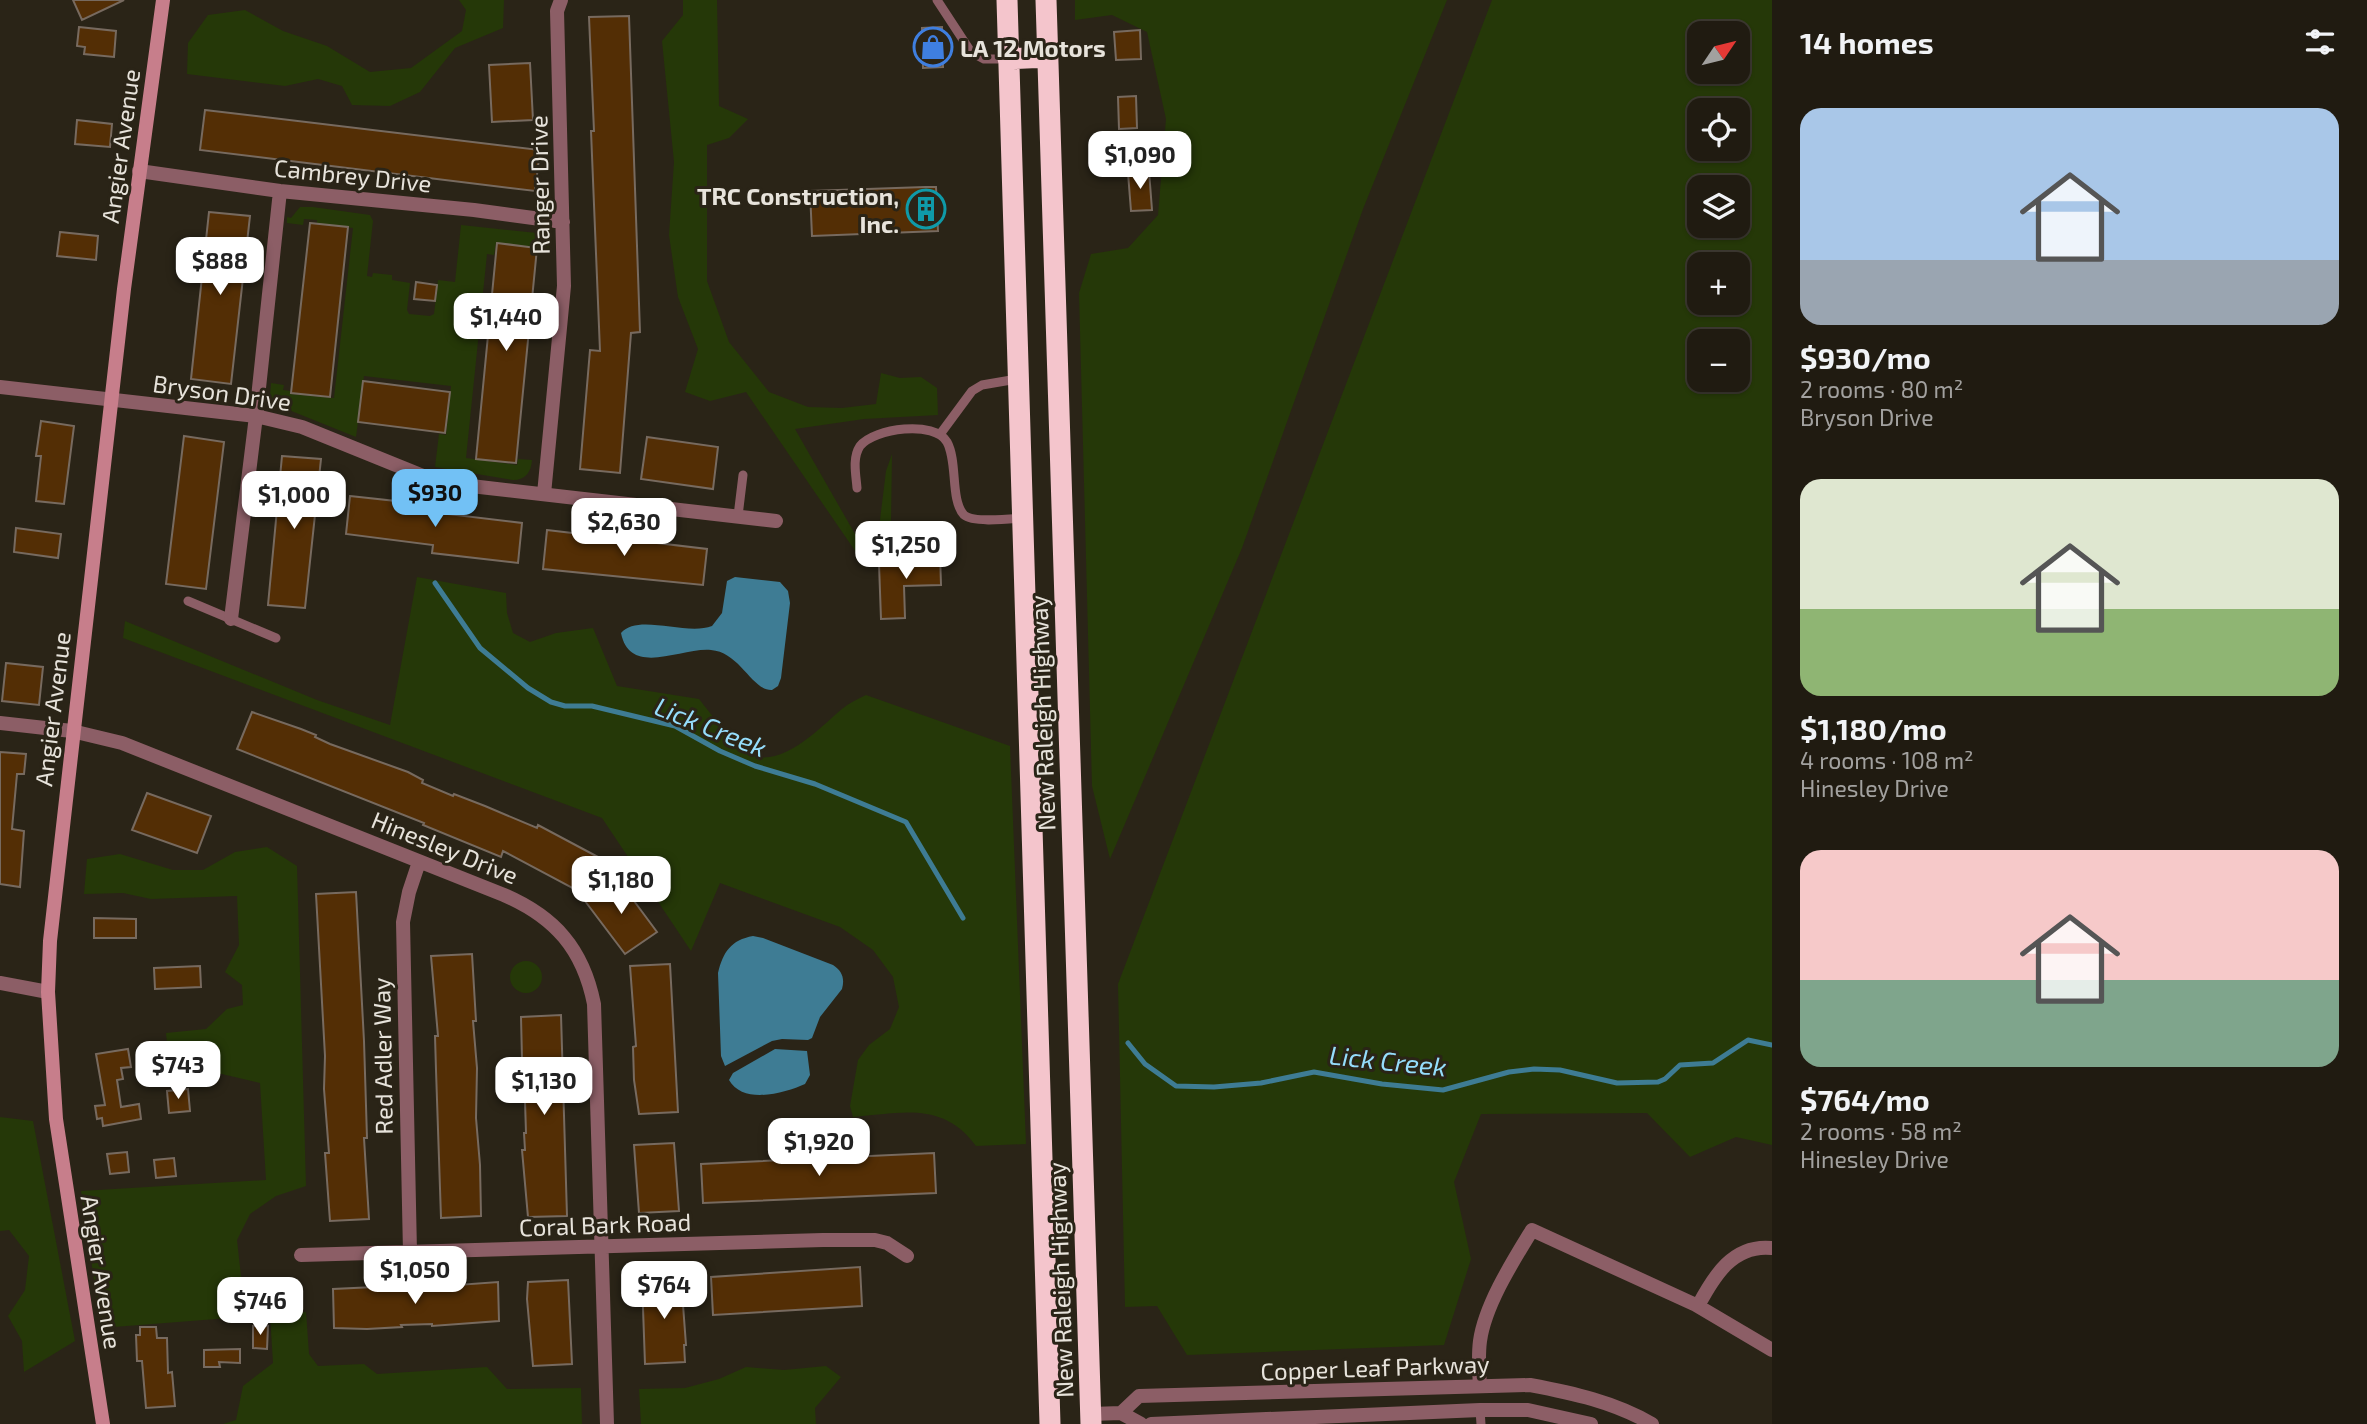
<!DOCTYPE html>
<html lang="en">
<head>
<meta charset="utf-8">
<style>
	body { margin:0; font-family:"Exo 2",sans-serif; background:#28241a; color:#f1f3f6; height:100vh; display:flex; flex-direction:column; font-size:26px; white-space:nowrap }
	* { box-sizing:border-box; margin:0 }
	p { font-size:23px; color:#a2a19f }
	.icon { flex:none; width:38px; height:38px; fill:none; stroke:currentColor; stroke-width:2; stroke-linecap:round; stroke-linejoin:round }
	.map { position:relative; flex:1; overflow:hidden }
	.details { display:flex; flex-direction:column; background:#201b11; width:595px }
	.details>* { flex:none }
	.needle { width:46px; rotate:55deg }
	.buttons { position:absolute; left:1687px; top:21px; display:grid; gap:14px }
	.buttons a { display:grid; place-items:center; width:63px; height:63px; border-radius:14px; background:#201b11; box-shadow:0 2px 5px #0004,0 0 0 2px #3d3931; font-size:35px }
	.price { position:absolute; translate:-50% -60px; padding:0 16px; border-radius:14px; background:#fff; color:#222; font-size:23px; line-height:46px; filter:drop-shadow(0 2px 4px #0008) }
	.price::after { content:''; position:absolute; left:50%; top:42px; width:21px; height:16px; margin-left:-10px; background:inherit; clip-path:polygon(0 0,100% 0,50% 100%) }
	.price.on { background:#72c1f5; color:#111 }
	ul { padding:0; list-style:none }
	li { display:grid; align-content:center; gap:14px; height:371px; padding:0 28px }
	li span { display:grid; place-items:center; height:217px; border-radius:21px; color:#555 }
	li>.icon { margin-inline-start:auto }
	span .icon { width:126px; height:126px; fill:#fffc; stroke-width:1 }
	li b { font-size:30px }
	h2 { display:flex; justify-content:space-between; align-items:center; height:84px; padding:0 28px; font-size:30px }
	main { display:flex; flex:1; min-height:0 }
	.map>svg:first-child { display:block }
	.green { fill:#253808; fill-rule:evenodd }
	.water { fill:#3e7c94 }
	.lines { fill:none; stroke-linecap:round; stroke-linejoin:round }
	.stream { stroke:#3e7c94; stroke-width:5 }
	.building { fill:#532e05; stroke:#776a5f; stroke-width:2 }
	.lane { stroke:#8c5e66; stroke-width:9 }
	.street { stroke:#8c5e66; stroke-width:14 }
	.secondary { stroke:#c77e8b; stroke-width:14 }
	.highway { stroke:#f4c5cc; stroke-width:21 }
	.labels { text-anchor:middle; dominant-baseline:central; stroke-width:6; stroke-linejoin:round; paint-order:stroke }
	.poi-label { font-size:24px; font-weight:bold; fill:#e7e3db; stroke:#2a2417; text-anchor:start }
	.street-label { font-size:24px; fill:#e7e3db; stroke:#2a2417 }
	.water-label { font-size:26px; font-style:italic; fill:#95ddfb; stroke:#2a2417 }
</style>
</head>
<body>
<main>
<div class="map">
<svg width="1772" height="1424" viewBox="0 0 1772 1424">
	<rect width="100%" height="100%" fill="#2a2417"/>
	<path class="green" d="M459,0H504L503,28L455,48L420,92L390,106L352,105L342,86L318,79L285,86L187,74L188,43L208,15L245,10L283,31L327,46L370,72L411,68L462,31L466,10Z
		M683,0H717L719,106L748,119L729,138L707,145V281L729,342L769,392L808,407L842,408L876,404L881,373L900,378L921,377L937,388L938,415L864,419L795,429L859,541L878,536L886,471L892,454L891,522L902,536L860,558L746,392L710,401L685,392L698,349L678,297L669,235L674,162L662,41L683,15Z
		M1075,0H1447L1363,209L1242,548L1110,859L1092,786L1079,293L1091,254L1128,248L1158,215L1166,119L1147,32L1112,15L1075,20Z
		M1492,0H1772V1145L1736,1137L1690,1157L1647,1113L1481,1114L1454,1182L1471,1259L1444,1345L1187,1355L1157,1306L1125,1307L1118,984ZM1699,33H1738V72H1699ZM1699,110H1738V149H1699ZM1699,187H1738V226H1699ZM1699,264H1738V303H1699ZM1699,341H1738V380H1699Z
		M300,207H313L370,215L373,221L367,276L372,277L373,273L392,275V280L410,283L407,310L409,314L430,316L434,314L438,280L455,282L461,225L537,233L547,239L550,251L537,250V247L496,243L494,255L487,254L466,458L517,465L518,459L532,460C531,472 526,480 513,480L435,467L439,434L446,435L451,386L364,376L356,437L274,404L270,397L271,383L284,385L283,390L290,391V394L334,398L353,228L317,224V220L304,219L303,225L287,223V217L291,218Z
		M417,577L506,593L507,613L513,633L530,642L556,633L593,628L617,686L699,699C708,710 735,746 745,752C779,773 819,728 842,709C849,703 858,699 866,695L1010,746L1026,1144L976,1146C943,1101 902,1113 853,1117L850,1106L858,1060L869,1045L890,1029L899,1007L893,977L873,950L840,927L720,883L691,951L602,818L123,638L125,621L317,700L390,725Z
		M267,847L297,866L306,1186L276,1196L250,1214L237,1240L241,1276L253,1296L242,1317L101,1328L81,1191L266,1180L260,1083L209,1071L168,1053L166,1033L206,1029L227,1009L243,1005L242,985L225,972L239,945L237,896L151,899L123,893L84,894L87,859L120,854L173,870H203L235,852Z
		M510 977a16 16 0 1 1 32 0a16 16 0 1 1-32 0Z
		M0,1117L33,1121L75,1341L24,1372L22,1341L8,1316L25,1290L29,1256L9,1230L0,1231Z
		M306,1312L309,1354L318,1366L364,1364L377,1374L487,1367L507,1389L581,1388L582,1424H223L236,1420L243,1386L273,1363L270,1315Z
		M826,1366L841,1377L815,1408L816,1424H641L639,1389L685,1388L719,1379L746,1367L784,1370Z"/>
	<path class="water" d="M735,577L780,582L788,591L790,603L781,678L778,686L772,690C752,691 740,652 711,650C682,647 630,678 621,633C638,613 686,636 712,626L722,613L727,581Z
		M753,936L763,938L833,965C842,971 845,978 842,989L820,1017L812,1038L808,1040L782,1039L772,1041L725,1066L721,1056L718,973C723,952 731,940 753,936Z
		M775,1049L807,1051L810,1075L805,1084C785,1093 743,1105 729,1080L733,1073Z"/>
	<g class="lines">
		<path class="stream" d="M435,583L480,648L528,688L551,702L565,706H592L675,726L720,751L755,766L815,784L906,822L963,918
			M1128,1043L1145,1064L1176,1086L1214,1087L1261,1083L1314,1072L1382,1084L1443,1090L1509,1072L1534,1069L1560,1070L1617,1083L1658,1082L1665,1079L1680,1065L1713,1063L1748,1040L1772,1045"/>
	</g>
	<path class="building" d="M73,0H124L82,20Z
		M629,16L640,332L631,333L620,473L580,469L590,350L600,351L591,131H594L589,17Z
		M79,27L116,31L114,57L84,54L85,47L77,46Z
		M942,27L943,67L923,68L922,28Z
		M1140,30L1141,59L1116,60L1114,32Z
		M530,63L533,120L492,122L489,65Z
		M1136,96L1137,128L1119,129L1118,97Z
		M205,110L540,150L535,191L200,150Z
		M77,120L112,124L110,147L75,144Z
		M1149,171L1152,210L1131,211L1128,173Z
		M925,187H936L938,231L812,236L810,191Z
		M209,212L250,216L231,384L191,379Z
		M310,223L348,227L330,397L291,393Z
		M60,232L98,236L96,260L57,256Z
		M497,243L537,248L516,463L476,459Z
		M416,282L437,285L435,301L414,299Z
		M363,381L450,392L445,433L358,422Z
		M41,421L74,426L64,504L36,501L41,456H36Z
		M184,436L224,442L206,589L166,584Z
		M647,437L718,447L713,489L641,479Z
		M282,456L321,459L305,608L268,605Z
		M350,496L423,504L422,511L522,523L518,563L432,553L433,545L346,534Z
		M16,528L61,534L58,558L14,552Z
		M547,530L707,549L703,585L543,569Z
		M903,554H940L941,585L904,586L905,618L881,619L879,564L903,563Z
		M6,663L43,667L39,705L2,701Z
		M252,712L301,729L316,735L315,737L330,744L408,772L423,780L422,783L453,796L454,794L485,806L537,828L538,825L598,857L578,891L503,851L501,857L423,825L424,823L237,749Z
		M0,752L26,754L24,774H17L12,829L24,831L20,887L0,884Z
		M147,793L211,816L197,853L132,830Z
		M617,878L657,932L625,954L585,901Z
		M356,892L364,1041L367,1138H364L369,1219L330,1221L325,1153H329L324,1089L325,1056L316,894Z
		M94,918L136,919V938H94Z
		M472,954L476,1021H473L477,1068L476,1118L480,1165L481,1216L441,1218L436,1070L435,1036H438L431,956Z
		M670,964L678,1112L639,1114L634,1080L633,1047L636,1046L630,966Z
		M200,966L201,987L155,989L154,968Z
		M561,1015L567,1216L528,1217L522,1150H525L524,1133H526L525,1101H523L521,1017Z
		M128,1049L131,1067L121,1068L123,1079L117,1080L121,1107L139,1104L141,1119L103,1126L102,1118L97,1119L95,1106L105,1105L96,1054Z
		M188,1089L190,1111L169,1113L167,1091Z
		M674,1143L679,1211L639,1213L634,1145Z
		M127,1152L129,1172L110,1174L107,1154Z
		M934,1153L936,1193L703,1203L701,1164Z
		M174,1158L176,1176L156,1178L154,1160Z
		M860,1267L862,1306L713,1315L711,1277Z
		M681,1278L686,1345H684L685,1362L645,1364L642,1280Z
		M568,1280L572,1364L533,1366L527,1299L528,1282Z
		M498,1282L499,1321L432,1326V1324L401,1325L402,1327L367,1329L334,1328L333,1289L417,1285V1288Z
		M253,1326H268L267,1349L253,1348Z
		M140,1327H156L157,1338H167L168,1373L172,1372L175,1406L146,1408L142,1361H137L136,1335H140Z
		M240,1349V1363L219,1362L220,1367H204V1350Z"/>
	<g class="lines">
		<path class="lane" d="M937,0L971,52L984,59H1007
			M941,433L972,391L982,385L1017,379
			M857,488C856,475 852,458 860,446C874,428 935,420 947,442C958,462 950,500 964,515C973,523 1009,519 1022,518
			M738,516L743,475
			M188,601L276,638
			M1480,1410L1481,1424"/>
		<path class="street" d="M139,171L280,191L474,210L563,222
			M0,387L256,416L302,427L423,476L471,486L776,521
			M544,494L564,286L557,11L561,0
			M231,619L256,416L280,191
			M0,723L72,731L122,743L504,895C555,917 583,949 594,1004L607,1424
			M0,983L48,992
			M410,1252L403,922L409,892L419,862
			M301,1255L823,1240H875L887,1243L907,1256
			M1698,1306C1714,1276 1733,1244 1772,1248
			M1480,1386C1479,1371 1478,1356 1480,1341C1485,1305 1513,1261 1532,1230L1696,1305L1772,1350
			M1121,1413L1139,1396L1530,1385C1573,1393 1614,1402 1652,1424
			M1121,1413L1141,1424
			M1091,1414L1121,1413
			M1151,1424L1480,1410H1528L1591,1424"/>
		<path class="secondary" d="M103,1424L56,1119L48,992L50,941L124,289L163,0"/>
		<path class="highway" d="M1007,0L1050,1424
			M1046,0L1091,1424
			M1008,59L1048,57"/>
	</g>
	<defs>
		<symbol id="shop-ring" viewBox="-11 -11 22 22"><circle r="9.5" fill="#2a2417" stroke="#3f7fe0" stroke-width="1.5"/><path d="M-5-2.5h2.3a2.7 3.5 0 0 1 5.4 0H5L5.5 6h-11ZM-1.5-2.5h3a1.5 2.3 0 0 0-3 0Z" fill="#3f7fe0"/></symbol>
		<symbol id="building-ring" viewBox="-11 -11 22 22"><circle r="9.5" fill="#2a2417" stroke="#0f9aa8" stroke-width="1.5"/><path d="M-4-6H4V6H1V3H-1V6H-4ZM-2.5-4.3h1.7v1.8h-1.7ZM.8-4.3h1.7v1.8H.8ZM-2.5-1h1.7V.8h-1.7ZM.8-1h1.7V.8H.8Z" fill="#0f9aa8"/></symbol>
	</defs>
	<g fill-rule="evenodd">
		<use href="#shop-ring" x="911" y="25" width="44" height="44"/>
		<use href="#building-ring" x="904" y="187" width="44" height="44"/>
	</g>
	<g class="labels">
		<g class="poi-label">
			<text x="960" y="47">LA 12 Motors</text>
			<text x="899" y="195" text-anchor="end">TRC Construction,<tspan x="899" dy="28">Inc.</tspan></text>
		</g>
		<g class="street-label">
			<text transform="translate(120 146) rotate(-82)">Angier Avenue</text>
			<text transform="translate(353 175) rotate(6)">Cambrey Drive</text>
			<text transform="translate(539 185) rotate(-91)">Ranger Drive</text>
			<text transform="translate(222 392) rotate(8)">Bryson Drive</text>
			<text transform="translate(52 709) rotate(-83)">Angier Avenue</text>
			<text transform="translate(1042 713) rotate(-92)">New Raleigh Highway</text>
			<text transform="translate(445 847) rotate(22)">Hinesley Drive</text>
			<text transform="translate(382 1056) rotate(-91)">Red Adler Way</text>
			<text transform="translate(605 1224) rotate(-2)">Coral Bark Road</text>
			<text transform="translate(102 1272) rotate(81)">Angier Avenue</text>
			<text transform="translate(1060 1280) rotate(-92)">New Raleigh Highway</text>
			<text transform="translate(1375 1367) rotate(-2)">Copper Leaf Parkway</text>
		</g>
		<g class="water-label">
			<text transform="translate(711 726) rotate(22)">Lick Creek</text>
			<text transform="translate(1388 1060) rotate(6)">Lick Creek</text>
		</g>
	</g>
</svg>
<div class="buttons">
<a><svg class="needle" viewBox="-14 -14 28 28"><path d="M0-13l5 13h-10z" fill="#e53935"/><path d="M0 13l5-13h-10z" fill="#a2a19f"/></svg></a>
<a><svg class="icon" aria-label="locate" viewBox="0 0 24 24"><circle cx="12" cy="12" r="6"/><path d="M12 2v4M12 18v4M2 12h4M18 12h4"/></svg></a>
<a><svg class="icon" aria-label="layers" viewBox="0 0 24 24"><path d="M12 4l9 5-9 5-9-5zM3 14l9 5 9-5"/></svg></a>
<a>+</a>
<a>−</a>
</div>
<b class="price" style="left:1140px;top:191px">$1,090</b>
<b class="price" style="left:220px;top:297px">$888</b>
<b class="price" style="left:506px;top:353px">$1,440</b>
<b class="price on" style="left:435px;top:529px">$930</b>
<b class="price" style="left:294px;top:531px">$1,000</b>
<b class="price" style="left:624px;top:558px">$2,630</b>
<b class="price" style="left:906px;top:581px">$1,250</b>
<b class="price" style="left:621px;top:916px">$1,180</b>
<b class="price" style="left:178px;top:1101px">$743</b>
<b class="price" style="left:544px;top:1117px">$1,130</b>
<b class="price" style="left:819px;top:1178px">$1,920</b>
<b class="price" style="left:415px;top:1306px">$1,050</b>
<b class="price" style="left:664px;top:1321px">$764</b>
<b class="price" style="left:260px;top:1337px">$746</b>
</div>
<section class="details">
<h2>14 homes<svg class="icon" aria-label="filters" viewBox="0 0 24 24"><path d="M4 7h16M4 17h16"/><circle cx="9" cy="7" r="2"/><circle cx="15" cy="17" r="2"/></svg></h2>
<ul>
<li><span style="background:linear-gradient(#a9c7e8 70%,#9aa5b1 0)"><svg class="icon" aria-label="home" viewBox="0 0 24 24"><path d="M3 11l9-7 9 7M6 9v11h12V9"/></svg></span><div><b>$930/mo</b><p>2 rooms · 80 m²</p><p>Bryson Drive</p></div></li>
<li><span style="background:linear-gradient(#dfe7d0 60%,#8fb573 0)"><svg class="icon" aria-label="home" viewBox="0 0 24 24"><path d="M3 11l9-7 9 7M6 9v11h12V9"/></svg></span><div><b>$1,180/mo</b><p>4 rooms · 108 m²</p><p>Hinesley Drive</p></div></li>
<li><span style="background:linear-gradient(#f6c9c9 60%,#7fa58c 0)"><svg class="icon" aria-label="home" viewBox="0 0 24 24"><path d="M3 11l9-7 9 7M6 9v11h12V9"/></svg></span><div><b>$764/mo</b><p>2 rooms · 58 m²</p><p>Hinesley Drive</p></div></li>
</ul>
</section>
</main>
</body>
</html>
